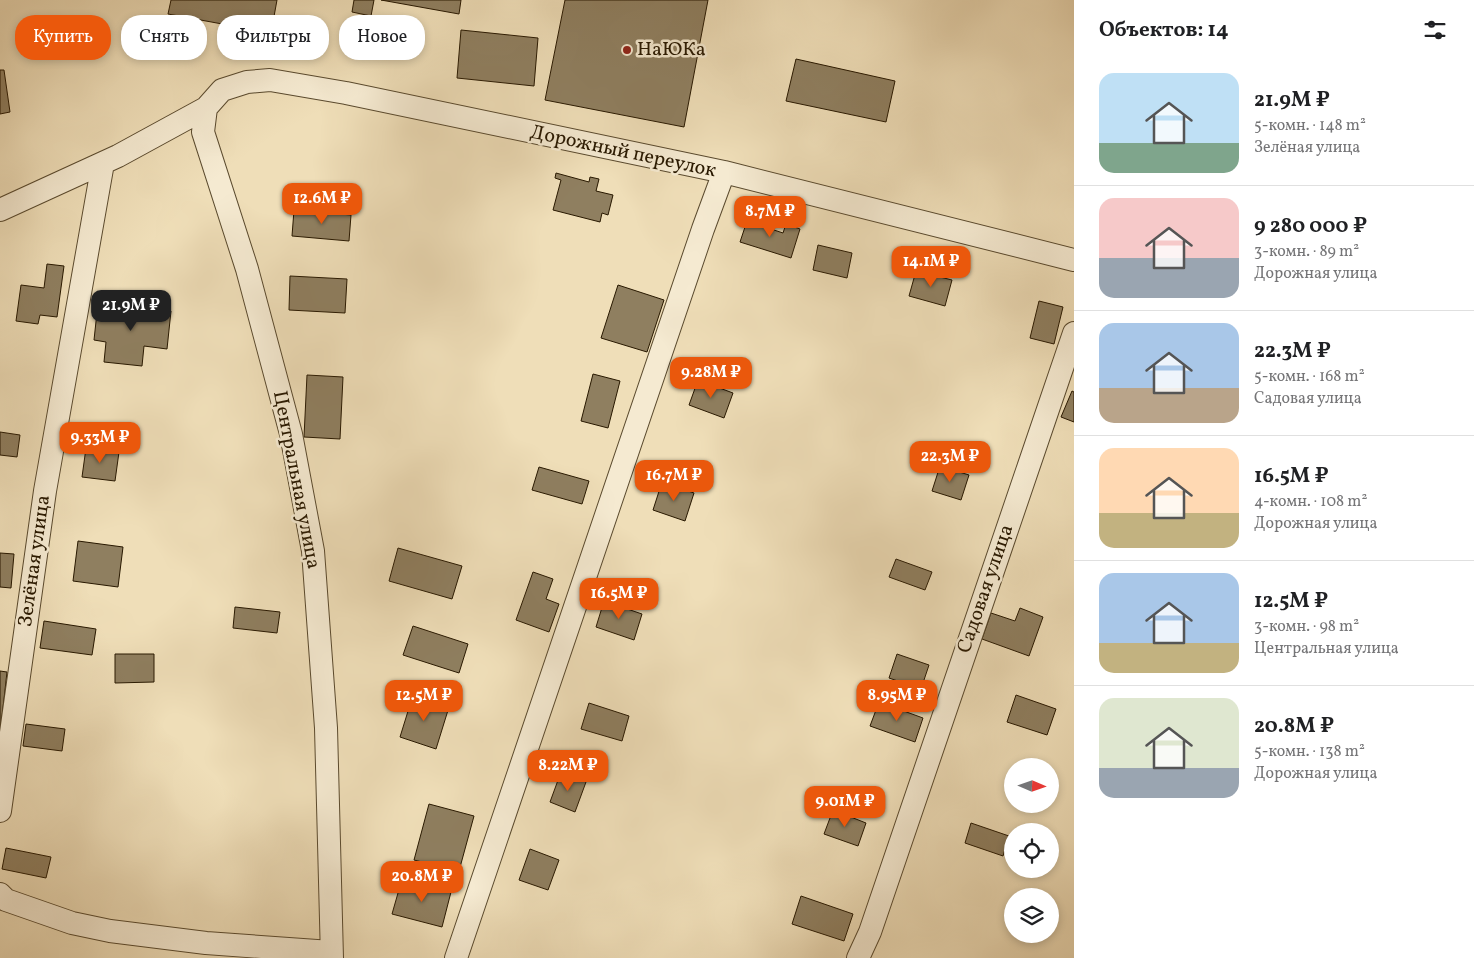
<!DOCTYPE html>
<html lang="ru">
<head>
<meta charset="utf-8">
<style>
	body { margin:0; font-family:Vollkorn,serif; background:#f6f6f6; color:#202124; height:100vh; display:flex; flex-direction:column; font-size:19px; white-space:nowrap }
	* { box-sizing:border-box; margin:0 }
	p { font-size:16px; color:#757577 }
	.icon { flex:none; width:28px; height:28px; fill:none; stroke:currentColor; stroke-width:2; stroke-linecap:round; stroke-linejoin:round }
	.map { position:relative; flex:1; overflow:hidden }
	.sheet { display:flex; flex-direction:column; background:#fff; width:400px }
	.sheet>* { flex:none }
	.top-card { position:absolute; left:15px; top:15px; width:475px; height:45px; display:flex; gap:10px }
	.needle { width:32px; rotate:92deg }
	.buttons { position:absolute; left:1004px; top:758px; display:grid; gap:10px }
	.buttons a { display:grid; place-items:center; width:55px; height:55px; border-radius:50%; background:#fff; box-shadow:0 2px 8px #0003; font-size:25px }
	.price { position:absolute; translate:-50% -42px; padding:0 11px; border-radius:10px; background:#ea580c; color:#fff; font-size:16px; line-height:32px; filter:drop-shadow(0 1px 2px #0008) }
	.price::after { content:''; position:absolute; left:50%; top:30px; width:15px; height:11px; margin-left:-8px; background:inherit; clip-path:polygon(0 0,100% 0,50% 100%) }
	.price.current { background:#222; color:#fff }
	ul { padding:0; list-style:none }
	li { display:flex; align-items:center; gap:15px; height:125px; padding:0 25px }
	li+li { border-top:1px solid #e0e0e0 }
	li span { display:grid; place-items:center; flex:none; width:140px; height:100px; border-radius:15px; color:#555 }
	li>.icon { margin-inline-start:auto }
	span .icon { width:60px; height:60px; fill:#fffc; stroke-width:1 }
	li b { font-size:21px }
	h2 { display:flex; justify-content:space-between; align-items:center; height:60px; padding:0 25px; font-size:21px }
	.pill { padding:0 18px; border-radius:20px; background:#fff; box-shadow:0 2px 8px #0003; font-size:18px; line-height:45px }
	.pill.current { background:#ea580c; color:#fff }
	main { display:flex; flex:1; min-height:0 }
	.map>svg:first-child { display:block }
	.building { fill:#8f7f60; stroke:#281800 }
	.lines { fill:none; stroke-linecap:round; stroke-linejoin:round }
	.minor-casing { stroke:#5a4a2e; stroke-width:24 }
	.minor { stroke:#f5ead1; stroke-width:22 }
	.poi-dot { fill:#8f2418; stroke:#f5ead1; stroke-width:2 }
	.labels { text-anchor:middle; dominant-baseline:central; stroke-width:5; stroke-linejoin:round; paint-order:stroke }
	.poi-label { font-size:20px; fill:#281800; stroke:#f5ead1; text-anchor:start }
	.street-label { font-size:20px; fill:#281800; stroke:#f5ead1 }
</style>
</head>
<body>
<main>
<div class="map">
<svg width="1074" height="958" viewBox="0 0 1074 958">
	<rect width="100%" height="100%" fill="#efdeb8"/>
	<filter id="stains"><feTurbulence type="fractalNoise" baseFrequency=".004" numOctaves="4"/><feColorMatrix values="0 0 0 0 .2 0 0 0 0 .09 0 0 0 0 .02 0 0 0 .5 -.17"/></filter>
	<radialGradient id="worn" r=".72"><stop offset=".6" stop-color="#630" stop-opacity="0"/><stop offset="1" stop-color="#630" stop-opacity=".3"/></radialGradient>
	<path class="building" d="M171,0H277L271,33L168,14Z
		M354,0H374L371,16L352,12Z
		M381,0H461L459,14Z
		M565,0H708L684,127L545,100Z
		M461,30L538,38L534,86L457,78Z
		M796,59L895,81L886,122L786,101Z
		M0,70H4L10,112L0,114Z
		M556,173L589,182L590,177L599,179L596,191L613,195L608,215L602,213L600,222L553,210L561,180L555,178Z
		M294,210L351,215L349,241L292,236Z
		M748,218L766,223L765,227L783,233L786,224L800,229L791,258L740,242Z
		M818,245L852,253L847,278L813,270Z
		M47,264L64,266L57,317L40,315L38,324L16,321L21,285L44,288Z
		M916,271L952,280L945,306L909,296Z
		M290,276L347,279L345,313L289,310Z
		M618,285L664,300L647,352L601,338Z
		M1039,301L1063,307L1054,344L1030,338Z
		M98,303L171,311L167,349L144,346L142,366L104,362L106,342L94,340Z
		M593,374L620,381L608,428L581,421Z
		M307,375L343,377L340,439L304,437Z
		M698,380L733,393L724,418L689,405Z
		M1072,391L1074,392V422L1061,417Z
		M0,432L20,435L17,457L0,455Z
		M86,448L119,452L115,481L82,477Z
		M940,466L969,475L961,500L932,491Z
		M539,467L589,481L582,504L532,490Z
		M662,482L694,493L685,521L653,510Z
		M78,541L123,547L118,587L73,581Z
		M398,548L462,566L452,599L389,581Z
		M0,553L14,554L11,588L0,587Z
		M896,559L932,572L925,590L889,577Z
		M533,572L553,579L546,599L559,604L549,632L516,620Z
		M604,601L642,614L634,640L596,627Z
		M235,607L280,612L277,633L233,628Z
		M1020,608L1043,617L1029,656L982,639L991,613L1015,621Z
		M44,621L96,629L92,655L40,648Z
		M413,626L468,644L459,673L403,655Z
		M115,654H154V682L115,683Z
		M897,654L929,665L921,689L889,678Z
		M0,671L7,672L1,726L0,725Z
		M413,695L449,707L436,749L400,737Z
		M1016,695L1056,709L1047,735L1007,722Z
		M879,702L923,718L915,742L870,726Z
		M589,703L629,716L622,741L581,729Z
		M26,724L65,729L62,751L23,746Z
		M561,772L586,782L575,812L550,802Z
		M429,804L474,816L459,871L414,860Z
		M833,810L866,823L858,846L824,834Z
		M971,823L1009,836L1003,856L965,843Z
		M6,848L51,857L46,878L2,869Z
		M530,849L559,860L548,890L519,880Z
		M402,879L451,892L442,927L392,914Z
		M801,896L853,914L844,941L792,924Z"/>
	<g class="lines">
		<defs>
			<path id="minor" d="M0,210L118,156L206,108
				M0,811L45,491L103,163
				M0,894L6,900L72,923L110,931L206,943L331,952
				M332,958L326,728L313,551L291,434L247,269L203,132L206,108L222,90L247,82L270,80L346,93L724,172L1074,260
				M456,958L703,229L724,172
				M858,958L870,932L1074,333"/>
		</defs>
		<use href="#minor" class="minor-casing"/>
		<use href="#minor" class="minor"/>
	</g>
	<circle class="poi-dot" cx="627" cy="50" r="5"/>
	<g class="labels">
		<g class="poi-label">
			<text x="637" y="50">НаЮКа</text>
		</g>
		<g class="street-label">
			<text transform="translate(623 152) rotate(12)">Дорожный переулок</text>
			<text transform="translate(296 480) rotate(79)">Центральная улица</text>
			<text transform="translate(35 561) rotate(-82)">Зелёная улица</text>
			<text transform="translate(986 589) rotate(-71)">Садовая улица</text>
		</g>
	</g>
	<rect width="100%" height="100%" filter="url(#stains)"/>
	<rect width="100%" height="100%" fill="url(#worn)"/>
</svg>
<div class="buttons">
<a><svg class="needle" viewBox="-14 -14 28 28"><path d="M0-13l5 13h-10z" fill="#e53935"/><path d="M0 13l5-13h-10z" fill="#757577"/></svg></a>
<a><svg class="icon" aria-label="locate" viewBox="0 0 24 24"><circle cx="12" cy="12" r="6"/><path d="M12 2v4M12 18v4M2 12h4M18 12h4"/></svg></a>
<a><svg class="icon" aria-label="layers" viewBox="0 0 24 24"><path d="M12 4l9 5-9 5-9-5zM3 14l9 5 9-5"/></svg></a>
</div>
<b class="price" style="left:322px;top:225px">12.6M ₽</b>
<b class="price" style="left:770px;top:238px">8.7M ₽</b>
<b class="price" style="left:931px;top:288px">14.1M ₽</b>
<b class="price current" style="left:131px;top:332px">21.9M ₽</b>
<b class="price" style="left:711px;top:399px">9.28M ₽</b>
<b class="price" style="left:100px;top:464px">9.33M ₽</b>
<b class="price" style="left:950px;top:483px">22.3M ₽</b>
<b class="price" style="left:674px;top:502px">16.7M ₽</b>
<b class="price" style="left:619px;top:620px">16.5M ₽</b>
<b class="price" style="left:424px;top:722px">12.5M ₽</b>
<b class="price" style="left:897px;top:722px">8.95M ₽</b>
<b class="price" style="left:568px;top:792px">8.22M ₽</b>
<b class="price" style="left:845px;top:828px">9.01M ₽</b>
<b class="price" style="left:422px;top:903px">20.8M ₽</b>
<div class="top-card">
<a class="pill current">Купить</a>
<a class="pill">Снять</a>
<a class="pill">Фильтры</a>
<a class="pill">Новое</a>
</div>
</div>
<section class="sheet">
<h2>Объектов: 14<svg class="icon" aria-label="filters" viewBox="0 0 24 24"><path d="M4 7h16M4 17h16"/><circle cx="9" cy="7" r="2"/><circle cx="15" cy="17" r="2"/></svg></h2>
<ul>
<li><span style="background:linear-gradient(#bfe0f5 70%,#7fa58c 0)"><svg class="icon" aria-label="home" viewBox="0 0 24 24"><path d="M3 11l9-7 9 7M6 9v11h12V9"/></svg></span><div><b>21.9M ₽</b><p>5-комн. · 148 m²</p><p>Зелёная улица</p></div></li>
<li><span style="background:linear-gradient(#f6c9c9 60%,#9aa5b1 0)"><svg class="icon" aria-label="home" viewBox="0 0 24 24"><path d="M3 11l9-7 9 7M6 9v11h12V9"/></svg></span><div><b>9 280 000 ₽</b><p>3-комн. · 89 m²</p><p>Дорожная улица</p></div></li>
<li><span style="background:linear-gradient(#a9c7e8 65%,#b9a48a 0)"><svg class="icon" aria-label="home" viewBox="0 0 24 24"><path d="M3 11l9-7 9 7M6 9v11h12V9"/></svg></span><div><b>22.3M ₽</b><p>5-комн. · 168 m²</p><p>Садовая улица</p></div></li>
<li><span style="background:linear-gradient(#ffd9b3 65%,#c2b280 0)"><svg class="icon" aria-label="home" viewBox="0 0 24 24"><path d="M3 11l9-7 9 7M6 9v11h12V9"/></svg></span><div><b>16.5M ₽</b><p>4-комн. · 108 m²</p><p>Дорожная улица</p></div></li>
<li><span style="background:linear-gradient(#a9c7e8 70%,#c2b280 0)"><svg class="icon" aria-label="home" viewBox="0 0 24 24"><path d="M3 11l9-7 9 7M6 9v11h12V9"/></svg></span><div><b>12.5M ₽</b><p>3-комн. · 98 m²</p><p>Центральная улица</p></div></li>
<li><span style="background:linear-gradient(#dfe7d0 70%,#9aa5b1 0)"><svg class="icon" aria-label="home" viewBox="0 0 24 24"><path d="M3 11l9-7 9 7M6 9v11h12V9"/></svg></span><div><b>20.8M ₽</b><p>5-комн. · 138 m²</p><p>Дорожная улица</p></div></li>
</ul>
</section>
</main>
</body>
</html>
